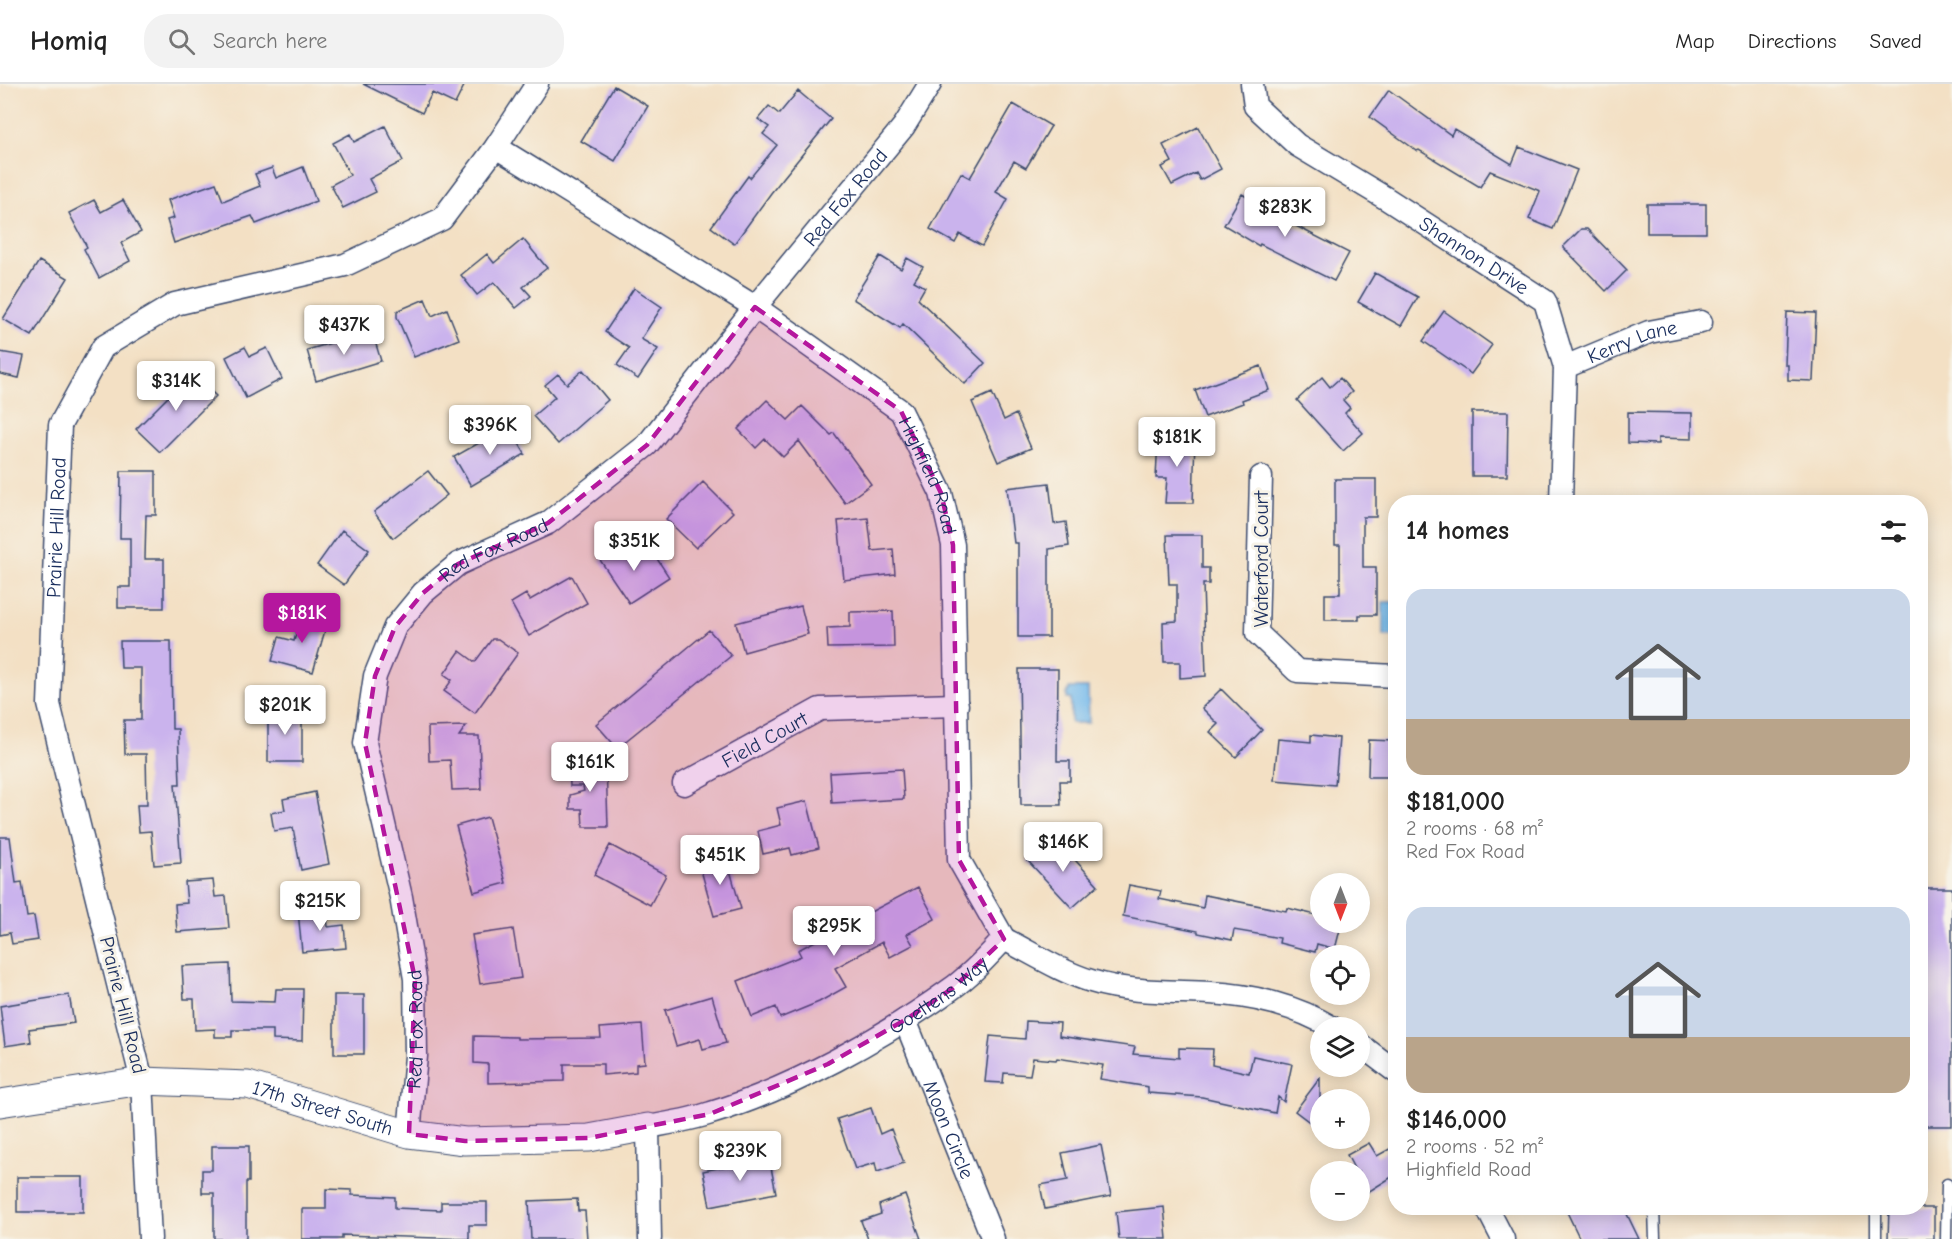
<!DOCTYPE html>
<html lang="en">
<head>
<meta charset="utf-8">
<style>
	body { margin:0; font-family:"Comic Neue",sans-serif; background:#f2f2f2; color:#222; height:100vh; display:flex; flex-direction:column; font-size:22px; white-space:nowrap }
	* { box-sizing:border-box; margin:0 }
	p { font-size:20px; color:#767676 }
	.icon { flex:none; width:33px; height:33px; fill:none; stroke:currentColor; stroke-width:2; stroke-linecap:round; stroke-linejoin:round }
	.map { position:relative; flex:1; overflow:hidden }
	.details { position:absolute; left:1388px; top:411px; width:540px; height:720px; display:flex; flex-direction:column; background:#fff; border-radius:24px; box-shadow:0 3px 15px #0003 }
	.details>* { flex:none }
	.needle { width:39px; rotate:180deg }
	.tools { position:absolute; left:1310px; top:789px; display:grid; gap:12px }
	.tools a { display:grid; place-items:center; width:60px; height:60px; border-radius:50%; background:#fff; box-shadow:0 3px 15px #0003; font-size:30px }
	.price { position:absolute; translate:-50% -51px; padding:0 14px; border-radius:6px; background:#fff; color:#222; font-size:20px; line-height:39px; filter:drop-shadow(0 2px 3px #0008) }
	.price::after { content:''; position:absolute; left:50%; top:36px; width:18px; height:14px; margin-left:-9px; background:inherit; clip-path:polygon(0 0,100% 0,50% 100%) }
	.price.active { background:#b5179e; color:#fff }
	ul { padding:0; list-style:none }
	li { display:grid; align-content:center; gap:12px; height:318px; padding:0 18px }
	li span { display:grid; place-items:center; height:186px; border-radius:18px; color:#555 }
	li>.icon { margin-inline-start:auto }
	span .icon { width:108px; height:108px; fill:#fffc; stroke-width:1 }
	li b { font-size:26px }
	h2 { display:flex; justify-content:space-between; align-items:center; height:72px; padding:0 18px; font-size:26px }
	header { display:flex; align-items:center; gap:36px; box-sizing:border-box; height:84px; padding:0 30px; background:#fff; border-bottom:2px solid #e0e0e0 }
	header strong { font-size:28px }
	nav { display:flex; gap:33px; margin-inline-start:auto; font-size:21px }
	.search { width:420px; height:54px; background:#f2f2f2; display:flex; align-items:center; gap:15px; box-sizing:border-box; padding:0 21px; border-radius:24px; color:#767676; font-size:22px }
	.map>svg:first-child { display:block }
	.water { fill:#75baec; stroke:#4874a5; stroke-width:1.5 }
	.building { fill:#cab3ed }
	.lines { fill:none; stroke-linecap:round; stroke-linejoin:round }
	.service-casing { stroke:#3b4a6d; stroke-width:13 }
	.minor-casing { stroke:#3b4a6d; stroke-width:25 }
	.tertiary-casing { stroke:#3b4a6d; stroke-width:29 }
	.service { stroke:#fff; stroke-width:10 }
	.minor { stroke:#fff; stroke-width:22 }
	.tertiary { stroke:#fff; stroke-width:27 }
	.marked { fill:#b5179e; fill-opacity:0.2; stroke:#b5179e; stroke-width:4.5; stroke-dasharray:12 8; stroke-linejoin:round }
	.labels { text-anchor:middle; dominant-baseline:central; stroke-width:6; stroke-linejoin:round; paint-order:stroke }
	.street-label { font-size:20px; fill:#1b2f5e; stroke:#f7f3e8 }
</style>
</head>
<body>
<header>
<strong>Homiq</strong>
<div class="search"><svg class="icon" aria-label="search" viewBox="0 0 24 24"><circle cx="10" cy="10" r="6"/><path d="M15 15l6 6"/></svg>Search here</div>
<nav><a>Map</a><a>Directions</a><a>Saved</a></nav>
</header>
<div class="map">
<svg width="1952" height="1155" viewBox="0 0 1952 1155">
	<rect width="100%" height="100%" fill="#f7f3e8"/>
	<filter id="ink" filterUnits="userSpaceOnUse"><feTurbulence type="fractalNoise" baseFrequency=".0167" numOctaves="2"/><feDisplacementMap in="SourceGraphic" scale="12" xChannelSelector="R" yChannelSelector="G"/><feConvolveMatrix kernelMatrix="1 2 1 2 8 2 1 2 1" color-interpolation-filters="sRGB"/></filter>
	<filter id="wash" filterUnits="userSpaceOnUse"><feTurbulence type="fractalNoise" baseFrequency=".008" numOctaves="4" result="noise"/><feDisplacementMap in="SourceGraphic" scale="24" xChannelSelector="R" yChannelSelector="G"/><feGaussianBlur stdDeviation="1.35" result="paint"/><feColorMatrix in="noise" values="0 0 0 0 0 0 0 0 0 0 0 0 0 0 0 0 0 1.4 0 .05"/><feComposite in="paint" operator="in"/></filter>
	<g filter="url(#wash)">
		<rect width="100%" height="100%" fill="#f3e0c4"/>
		<path class="water" d="M1383,518H1395V552H1383Z
			M1069,604H1088L1089,639H1071V615H1067V607H1069Z"/>
		<g id="blocks">
			<path class="building" d="M363,0H465L455,20L432,9L422,29Z
				M614,2L648,22L615,77L581,57Z
				M1389,6L1451,51L1454,45L1512,80L1519,63L1577,86L1553,145L1529,135L1540,107L1490,87L1480,103L1419,66L1417,67L1370,33Z
				M798,7L831,35L771,109L734,160L711,143L748,92L750,94L777,61L763,50L769,43L758,35L769,22L779,30Z
				M1013,20L1051,42L1026,84L1014,77L996,108L1008,115L982,162L960,150L955,159L930,145L961,89L970,94Z
				M385,42L403,77L369,95L376,108L343,124L331,101L350,91L333,59L350,50L354,58Z
				M1198,43L1221,85L1200,96L1196,89L1172,101L1162,83L1172,78L1163,61Z
				M303,83L316,117L256,140L252,132L174,159L167,136L174,134L168,116L216,99L223,117L260,102L255,90L272,84L276,94Z
				M1242,110L1290,139L1349,169L1334,197L1260,160L1259,162L1224,141Z
				M94,116L101,128L123,116L141,148L121,159L130,177L99,194L84,165L87,163L69,129Z
				M1647,120H1706V149H1647Z
				M1581,145H1587L1627,186L1606,207L1563,163Z
				M523,155L547,184L523,203L531,212L516,224L494,198L477,211L461,191L487,170L494,179Z
				M880,172L901,185L907,174L923,183L914,197L925,203L918,215L985,279L965,300L903,240L900,244L853,215Z
				M39,177L68,194L32,252L3,235Z
				M1375,189L1418,213L1401,242L1358,218Z
				M634,204L662,223L641,255L658,265L638,295L617,281L629,264L605,248Z
				M425,215L432,232L447,225L459,255L414,273L397,233V227Z
				M1444,227L1492,261L1471,290L1423,257Z
				M1787,228L1816,229L1813,297L1788,296V281H1785Z
				M372,247L381,277L316,297L307,266Z
				M245,263L250,272L267,264L282,295L246,314L226,273Z
				M0,268L24,272L19,294L0,290Z
				M1261,282L1269,306L1242,316L1243,319L1205,333L1195,306Z
				M583,286L608,316L558,360L533,332L555,313L545,301L558,290L567,300Z
				M192,289L216,312L160,368L136,345Z
				M1322,293L1330,303L1340,294L1352,308L1343,316L1350,324L1345,329L1363,349L1343,367L1297,316Z
				M992,309L1004,336L1016,330L1031,364L998,378L972,318Z
				M767,316L788,336L802,322L831,351L834,349L871,400L845,419L799,357L783,373L765,355L756,364L738,345Z
				M1472,328H1508L1507,392H1472Z
				M1628,328L1692,329V355L1658,354V360L1628,359Z
				M509,342L525,370L471,402L454,373Z
				M1158,354H1195L1193,419H1165L1167,394H1156Z
				M121,387H156V431H146L145,475H164V524H118V503H130V454H120Z
				M428,387L447,411L393,454L374,428Z
				M1335,395H1376V433H1363V483H1376V531H1359V536H1325V510H1340V461H1335Z
				M703,398L733,428L696,464L666,435Z
				M1049,399L1054,440L1066,438L1069,462L1049,465V553H1018V459H1014L1007,404Z
				M868,434L872,467L893,465L895,490L844,496L838,437Z
				M342,446L369,466L344,501L317,481Z
				M1167,451H1202V484H1209V500H1203L1206,592L1180,594V578H1164L1163,538L1177,537V500H1169Z
				M624,461L633,475L650,464L669,493L629,519L600,476Z
				M572,492L587,519L529,552L511,519L526,510L530,516Z
				M801,522L808,550L744,568L736,539Z
				M893,527L894,563L828,564L827,544L850,543V528Z
				M302,529L328,536L313,588L272,577L279,553L294,557Z
				M709,546L731,572L617,664L596,640Z
				M492,555H498L518,569L475,629L444,607L452,596L444,590L460,567L475,578Z
				M120,557H171L172,645H178L180,700H175L181,779L154,781L151,747L139,748L137,721H147L146,670H125L124,636H141V584H121Z
				M1019,585H1058L1057,677H1070V697H1060L1061,721H1021Z
				M1221,605L1262,646L1236,673L1210,648L1218,640L1202,624Z
				M268,625H302V678H268Z
				M466,642L459,652H479L481,705L452,706L450,676L429,677L428,643Z
				M1311,651L1339,654L1335,701L1274,696L1278,655L1311,658Z
				M1369,656L1395,657V693H1368Z
				M606,679L608,743H583L582,725H570V711L584,707L583,702H570L569,680Z
				M902,685L904,715L832,719L830,689Z
				M315,708L329,780L301,786L293,744L274,747L271,729L285,726L283,715Z
				M807,717L819,764L792,771L790,764L763,770L758,747L781,741L777,724Z
				M488,733L506,799L474,808L456,742Z
				M0,753H10L16,799L22,798L27,833L34,832L38,856L12,860L10,849L0,851Z
				M1054,753L1098,801L1072,824L1028,777Z
				M610,761L666,791L650,821L594,791Z
				M726,772L741,825L714,832L699,779Z
				M213,796L215,813L226,812L229,844L177,848L175,820L187,819L185,798Z
				M1129,801L1161,807L1159,815L1203,824L1205,811L1286,827L1287,824L1320,832V838H1342L1335,865L1317,860L1315,868L1279,859L1280,854L1234,846L1232,856L1198,849V847L1123,832Z
				M918,803L935,835L907,850L913,861L890,873L882,858L835,884L846,903L819,918L780,934L776,923L752,933L738,897L801,872L798,866Z
				M1920,804H1952V1042H1920Z
				M326,824L328,843L344,841L346,864L302,868L298,827Z
				M513,845L521,894L480,900L472,851Z
				M230,880L231,917L275,918L276,905H303L302,957L273,956V946H232V953H215V945L195,946L194,915H184L182,882Z
				M69,911L74,939L29,945L31,958L5,962L0,922Z
				M334,911H364V970H334Z
				M712,912L726,959L703,965L700,955L676,962L665,926Z
				M1026,937L1060,939L1059,952L1135,963L1133,970L1179,974V964L1213,965L1212,981L1249,989L1253,972L1292,980L1284,1018L1278,1013L1275,1029L1202,1013L1148,1009V1003L1100,995L1103,981L1057,974L1056,976L1033,974L1030,991L1004,989L1003,999L985,998L990,952L1025,955Z
				M642,941L645,979L636,980V988L603,991V980H564V997L488,999V980L474,979V952L517,953V955L601,954L600,944Z
				M1320,994V1046L1295,1027Z
				M871,1024L880,1050L891,1045L904,1079L877,1088L875,1079L855,1085L837,1035Z
				M1369,1059L1377,1072L1395,1062V1091L1368,1108L1359,1093V1088H1356L1347,1071Z
				M1101,1061L1111,1112L1045,1125L1040,1101L1068,1096L1062,1069Z
				M212,1062H249V1098H246V1155H214V1109H202V1086H212Z
				M769,1073L776,1109L710,1122L703,1087Z
				M17,1093H83V1128H17Z
				M326,1105L352,1106V1111L395,1113V1124L441,1126V1118H487V1141H469V1155L342,1151V1155H302V1125H326Z
				M905,1111L921,1155H868L861,1137L881,1130L879,1121Z
				M577,1115L578,1127H585L587,1155H531L529,1117Z
				M1164,1123L1167,1155H1119L1116,1128Z
				M1565,1124H1624L1639,1155H1580Z
				M1889,1124H1934V1155H1888Z"/>
		</g>
	</g>
	<g filter="url(#ink)">
		<use href="#blocks" fill-opacity="0" stroke="#3b4a6d" stroke-width="1.5"/>
		<g class="lines">
			<defs>
				<path id="service" d="M1654,1124L1655,1155
					M1876,1124V1155
					M1946,1155L1947,1100"/>
				<g id="minor">
					<path id="s1" d="M1252,0L1255,22L1297,61L1387,115L1545,217L1565,283L1561,418"/>
					<path id="s2" d="M496,63L755,223L901,327L941,409L953,461L959,776L1004,855"/>
					<path id="s3" d="M1565,283L1649,248L1701,238"/>
					<path d="M1261,393L1257,549L1297,587L1395,592"/>
					<path id="s4" d="M684,700L820,625L957,621"/>
					<path d="M1004,855C1032,869 1061,888 1091,897C1129,909 1171,907 1210,909C1252,911 1297,922 1333,944"/>
					<path id="s5" d="M905,936L993,1155"/>
					<path d="M1359,960L1395,987"/>
					<path id="s6" d="M409,1050L416,972L415,895L401,813L365,659L375,592L395,543L423,509L458,480L548,439L647,361L755,223L904,42L930,0"/>
					<path d="M1487,1124L1503,1155"/>
					<path id="s7" d="M150,1155L142,997L49,620L60,341L103,263L175,220L345,181L442,135L496,63L537,0"/>
					<path id="s8" d="M650,1155L648,1043C669,1039 690,1036 711,1029C791,1005 883,954 951,905C971,891 988,872 1004,855"/>
				</g>
				<g id="tertiary">
					<path id="s9" d="M0,1019L142,997L248,1001L409,1050L465,1057L589,1054L648,1043"/>
				</g>
			</defs>
			<use href="#service" class="service-casing"/>
			<use href="#minor" class="minor-casing"/>
			<use href="#tertiary" class="tertiary-casing"/>
			<use href="#service" class="service"/>
			<use href="#minor" class="minor"/>
			<use href="#tertiary" class="tertiary"/>
		</g>
	</g>
	<path class="marked" d="M755,223L901,327L941,409L953,461L959,776L1004,855L953,904L905,936L828,980L710,1030L589,1054L465,1057L409,1050L415,895L365,659L375,592L395,543L423,509L458,480L548,439L647,361Z"/>
	<g class="labels">
		<g class="street-label">
			<text stroke="none"><textPath href="#s6" startOffset="1149">Red Fox Road</textPath></text>
			<text stroke="none"><textPath href="#s1" startOffset="288">Shannon Drive</textPath></text>
			<text stroke="none"><textPath href="#s3" startOffset="72">Kerry Lane</textPath></text>
			<text stroke="none"><textPath href="#s2" startOffset="554">Highfield Road</textPath></text>
			<text stroke="none"><textPath href="#s7" startOffset="723">Prairie Hill Road</textPath></text>
			<text stroke="none"><textPath href="#s6" startOffset="645">Red Fox Road</textPath></text>
			<text transform="translate(1261 475) rotate(-90)">Waterford Court</text>
			<text stroke="none"><textPath href="#s4" startOffset="92">Field Court</textPath></text>
			<text stroke="none"><textPath href="#s8" startOffset="434">Goettens Way</textPath></text>
			<text transform="translate(123 921) rotate(76)">Prairie Hill Road</text>
			<text stroke="none"><textPath href="#s6" startOffset="105">Red Fox Road</textPath></text>
			<text stroke="none"><textPath href="#s9" startOffset="328">17th Street South</textPath></text>
			<text stroke="none"><textPath href="#s5" startOffset="118">Moon Circle</textPath></text>
		</g>
	</g>
</svg>
<div class="tools">
<a><svg class="needle" viewBox="-14 -14 28 28"><path d="M0-13l5 13h-10z" fill="#e53935"/><path d="M0 13l5-13h-10z" fill="#767676"/></svg></a>
<a><svg class="icon" aria-label="locate" viewBox="0 0 24 24"><circle cx="12" cy="12" r="6"/><path d="M12 2v4M12 18v4M2 12h4M18 12h4"/></svg></a>
<a><svg class="icon" aria-label="layers" viewBox="0 0 24 24"><path d="M12 4l9 5-9 5-9-5zM3 14l9 5 9-5"/></svg></a>
<a>+</a>
<a>−</a>
</div>
<b class="price" style="left:1285px;top:154px">$283K</b>
<b class="price" style="left:344px;top:272px">$437K</b>
<b class="price" style="left:176px;top:328px">$314K</b>
<b class="price" style="left:490px;top:372px">$396K</b>
<b class="price" style="left:1177px;top:384px">$181K</b>
<b class="price" style="left:634px;top:488px">$351K</b>
<b class="price active" style="left:302px;top:560px">$181K</b>
<b class="price" style="left:285px;top:652px">$201K</b>
<b class="price" style="left:590px;top:709px">$161K</b>
<b class="price" style="left:1063px;top:789px">$146K</b>
<b class="price" style="left:720px;top:802px">$451K</b>
<b class="price" style="left:320px;top:848px">$215K</b>
<b class="price" style="left:834px;top:873px">$295K</b>
<b class="price" style="left:740px;top:1098px">$239K</b>
<section class="details">
<h2>14 homes<svg class="icon" aria-label="filters" viewBox="0 0 24 24"><path d="M4 7h16M4 17h16"/><circle cx="9" cy="7" r="2"/><circle cx="15" cy="17" r="2"/></svg></h2>
<ul>
<li><span style="background:linear-gradient(#c9d6e8 70%,#b9a48a 0)"><svg class="icon" aria-label="home" viewBox="0 0 24 24"><path d="M3 11l9-7 9 7M6 9v11h12V9"/></svg></span><div><b>$181,000</b><p>2 rooms · 68 m²</p><p>Red Fox Road</p></div></li>
<li><span style="background:linear-gradient(#c9d6e8 70%,#b9a48a 0)"><svg class="icon" aria-label="home" viewBox="0 0 24 24"><path d="M3 11l9-7 9 7M6 9v11h12V9"/></svg></span><div><b>$146,000</b><p>2 rooms · 52 m²</p><p>Highfield Road</p></div></li>
</ul>
</section>
</div>
</body>
</html>
